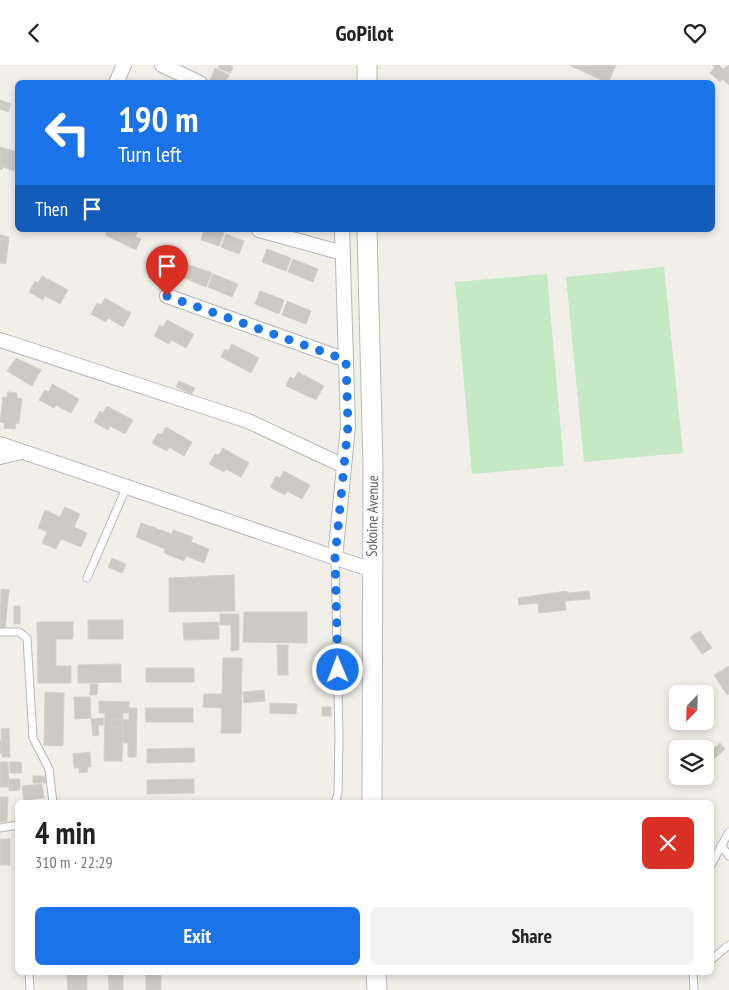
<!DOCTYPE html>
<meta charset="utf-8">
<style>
:root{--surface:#fff;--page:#f2f2f2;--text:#222;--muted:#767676;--accent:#1a73e8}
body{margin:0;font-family:"PT Sans Narrow",sans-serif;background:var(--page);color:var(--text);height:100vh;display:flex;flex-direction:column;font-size:19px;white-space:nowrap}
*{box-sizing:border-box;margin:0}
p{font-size:16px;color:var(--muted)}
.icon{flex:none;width:28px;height:28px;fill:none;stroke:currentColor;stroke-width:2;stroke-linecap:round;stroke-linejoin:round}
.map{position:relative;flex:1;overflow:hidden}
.sheet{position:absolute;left:15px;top:735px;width:699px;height:175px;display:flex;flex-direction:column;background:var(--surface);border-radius:8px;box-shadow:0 2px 8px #0003}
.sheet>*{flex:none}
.hud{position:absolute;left:15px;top:15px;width:700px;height:152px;border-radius:8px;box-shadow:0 2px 8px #0003;background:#1a73e8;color:#fff;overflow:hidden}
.needle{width:32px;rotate:203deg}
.controls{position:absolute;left:669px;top:620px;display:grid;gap:10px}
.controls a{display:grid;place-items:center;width:45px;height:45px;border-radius:8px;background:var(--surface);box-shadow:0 2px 8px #0003;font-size:25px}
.pin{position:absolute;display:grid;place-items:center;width:42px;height:42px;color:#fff;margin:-51px -21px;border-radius:50% 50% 50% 0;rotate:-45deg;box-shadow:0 0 5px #0007}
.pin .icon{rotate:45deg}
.me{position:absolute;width:55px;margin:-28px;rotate:359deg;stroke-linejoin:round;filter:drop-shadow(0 0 4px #0008)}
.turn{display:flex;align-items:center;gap:18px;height:105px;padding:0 20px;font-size:22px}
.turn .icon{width:65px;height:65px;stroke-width:2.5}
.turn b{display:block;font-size:35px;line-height:42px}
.then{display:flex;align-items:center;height:48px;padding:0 20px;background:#0003;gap:10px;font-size:19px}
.round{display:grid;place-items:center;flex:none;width:52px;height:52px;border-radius:8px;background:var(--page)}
.summary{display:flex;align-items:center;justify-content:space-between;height:85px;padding:0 20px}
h1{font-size:30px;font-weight:700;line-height:38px}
.cta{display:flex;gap:10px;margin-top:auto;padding:10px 20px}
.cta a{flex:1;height:58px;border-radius:8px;background:var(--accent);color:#fff;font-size:20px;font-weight:700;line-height:58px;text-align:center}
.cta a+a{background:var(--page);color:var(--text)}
header{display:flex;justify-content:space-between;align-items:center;height:65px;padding:0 20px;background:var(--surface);font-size:22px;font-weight:700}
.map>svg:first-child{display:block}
.green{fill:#c5e8c5}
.building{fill:#cccac5;stroke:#d6d1c6}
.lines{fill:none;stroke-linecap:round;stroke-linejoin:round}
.lane-casing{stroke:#b5b8bc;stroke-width:9}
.street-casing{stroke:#b5b8bc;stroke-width:16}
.secondary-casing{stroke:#b6babf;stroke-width:21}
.lane{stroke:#fff;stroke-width:7}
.street{stroke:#fff;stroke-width:14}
.secondary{stroke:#fff;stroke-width:19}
.route{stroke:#1a73e8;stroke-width:9;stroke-dasharray:0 16.2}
.labels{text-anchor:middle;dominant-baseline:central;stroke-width:4;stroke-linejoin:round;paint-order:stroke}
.street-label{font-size:15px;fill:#5f6368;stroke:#fff}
</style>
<header><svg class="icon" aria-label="back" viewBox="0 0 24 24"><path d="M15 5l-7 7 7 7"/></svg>GoPilot<svg class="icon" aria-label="heart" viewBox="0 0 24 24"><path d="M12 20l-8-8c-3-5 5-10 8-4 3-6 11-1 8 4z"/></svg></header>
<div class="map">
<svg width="729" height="925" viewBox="0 0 729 925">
<rect width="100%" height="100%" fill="#f1efe8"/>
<path class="green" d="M664 202 683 388 584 397 566 212Z
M547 209 564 401 472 409 455 217Z"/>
<path class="building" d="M220 0H230L233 2 230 8 218 3Z
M569 0H616L608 18Z
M712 0H719L723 4 729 0V20L722 14 720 17 710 8 715 2Z
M215 3 229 10 225 18H209Z
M0 35 11 39 8 47 0 44Z
M0 82 18 87 14 106 3 102 2 105 0 104Z
M107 165H122L127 167 128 165H139L135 172 141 174 136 185 105 170Z
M204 165H214L224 168 219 181 201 175Z
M226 169 244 176 239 189 221 182Z
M0 170 9 172 6 199 0 198Z
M267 184 291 193 286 206 262 197Z
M293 194 318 204 313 217 288 207Z
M187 199 212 208 206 222 182 212Z
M213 209 238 219 232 232 208 222Z
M42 211 68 225 60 239 45 231 43 235 29 227 35 216 38 218Z
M260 226 284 235 279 249 255 239Z
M105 233 131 248 123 262 108 253 106 257 91 249 97 238 101 240Z
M287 236 311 246 306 259 282 250Z
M167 255 194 269 186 283 171 275 169 279 154 271 160 260 163 262Z
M232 279 259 293 251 308 221 292 225 284 228 286Z
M16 293 41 305 32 321 7 306Z
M298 307 324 321 316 335 286 321 290 312 294 314Z
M179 316 195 323 192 329 176 322Z
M52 319 79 334 71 348 56 340 54 343 39 335 45 325 49 327Z
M8 327 17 328V333L22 334 19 359 16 358 15 364 4 363 5 358 0 357 3 332H7Z
M107 341 133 355 125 369 110 361 108 365 94 357 100 346 103 348Z
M166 362 192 377 184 391 169 382 167 386 152 378 158 368 162 369Z
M223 383 249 398 241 412 226 404 224 407 209 399 215 389 219 390Z
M284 406 310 420 302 434 287 426 285 430 270 422 276 411 280 413Z
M65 442 80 449 74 462 87 468 81 482 61 474 56 484 42 478 47 467 38 463 45 445 60 452Z
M141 458 172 469 173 465 193 472 191 477 209 484 204 498 186 491 184 496 164 488 165 484 136 472Z
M112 493 126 499 122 508 108 502Z
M234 510 235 546 169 547V513Z
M1 524 9 525 5 564H0Z
M567 526V528L589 526 590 534 565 536 566 545 539 548 538 538 519 540 518 533Z
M14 541H20V559H14Z
M244 547H307V578L243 577Z
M220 549H239V585L231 586V560H220Z
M88 555H123V574H88Z
M37 557H73V574H56V601H71V618H38Z
M219 557V574L184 575 183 558Z
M700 566 712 583 702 589 690 572Z
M277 580H288V610H278Z
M223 593H242L241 668H221L222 643 203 642 204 629H222Z
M121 599V617L78 618V600Z
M729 601V629L727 630 714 610Z
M146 603H194V617H146Z
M90 619H98L97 630H90Z
M264 625 265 636 244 638 243 627Z
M45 627 64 628 63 681 44 680Z
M74 632H90L91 653 75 654Z
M99 636 129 637V648H123L122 696H104L105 648H99Z
M270 638 297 639 296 649 270 648Z
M322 642H331V651H322Z
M129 643H137L136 692H128V678H123V662H111L112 654 129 655Z
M145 643H193V657H146Z
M103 653 104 660H98L99 670 93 671 91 654Z
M9 663 10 692H2L1 664Z
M0 675H9V688H0Z
M720 678 725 684 705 702V691Z
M194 683 195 697 147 698V684Z
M90 687 91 702H87L88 707 79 708V703H74L73 689Z
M0 697H8L9 722H0Z
M10 697H21L22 708H10Z
M33 711H46V718H33Z
M9 714H20V725L9 726Z
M194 714V728L147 729V715Z
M42 719 44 733 24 735 22 721Z
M0 732H8L7 757H0Z
M0 774H10V800H0Z
M67 908H87V925H68Z
M108 908H123V925H109Z
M146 908H161V925H146Z"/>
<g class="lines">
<defs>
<path id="lane" d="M87 513 127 421
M0 567H19L27 573 33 673 49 704 53 738
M335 738 338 728 339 672 335 493
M0 763 18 760
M721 780 729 791
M711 800 729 767
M711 895 729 880
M29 908 30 925
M693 908 694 925"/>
<path id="street" d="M162 0 200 18
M116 18 124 0
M259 165 343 188
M167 231 346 295
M0 275 248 356 344 401
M0 379 372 505
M0 392 21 387
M335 493 348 361 342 165"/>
<path id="secondary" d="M367 0V18
M367 165 373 401 372 738
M376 908 377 925"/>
</defs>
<use href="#lane" class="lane-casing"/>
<use href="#street" class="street-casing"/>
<use href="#secondary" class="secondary-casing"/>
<use href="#lane" class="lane"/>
<use href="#street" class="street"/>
<use href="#secondary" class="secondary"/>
</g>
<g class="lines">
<path class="route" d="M167 231 346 295 348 361 335 493 338 605"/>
</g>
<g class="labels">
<g class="street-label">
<text transform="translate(372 451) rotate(-89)">Sokoine Avenue</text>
</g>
</g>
</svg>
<div class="controls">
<a><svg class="needle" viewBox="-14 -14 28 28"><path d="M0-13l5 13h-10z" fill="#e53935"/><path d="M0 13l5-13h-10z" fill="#767676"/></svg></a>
<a><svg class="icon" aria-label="layers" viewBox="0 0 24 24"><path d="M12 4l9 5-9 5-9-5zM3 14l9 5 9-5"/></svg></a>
</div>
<div class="pin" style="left:167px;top:231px;background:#d93025"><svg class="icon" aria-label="arrive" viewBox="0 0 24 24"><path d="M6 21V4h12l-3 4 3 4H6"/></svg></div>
<svg class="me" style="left:338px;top:605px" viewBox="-20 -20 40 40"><circle r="17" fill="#1a73e8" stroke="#fff" stroke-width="3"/><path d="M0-11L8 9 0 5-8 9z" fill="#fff"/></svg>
<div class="hud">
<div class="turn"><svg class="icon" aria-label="left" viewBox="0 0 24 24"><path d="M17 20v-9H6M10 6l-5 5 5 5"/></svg><div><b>190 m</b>Turn left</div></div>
<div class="then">Then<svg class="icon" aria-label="arrive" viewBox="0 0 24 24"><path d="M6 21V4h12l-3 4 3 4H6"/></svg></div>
</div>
<section class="sheet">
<div class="summary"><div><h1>4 min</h1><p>310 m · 22:29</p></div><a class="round" style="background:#d93025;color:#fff"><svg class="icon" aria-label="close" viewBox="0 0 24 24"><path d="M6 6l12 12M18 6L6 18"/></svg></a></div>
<div class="cta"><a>Exit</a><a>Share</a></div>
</section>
</div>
